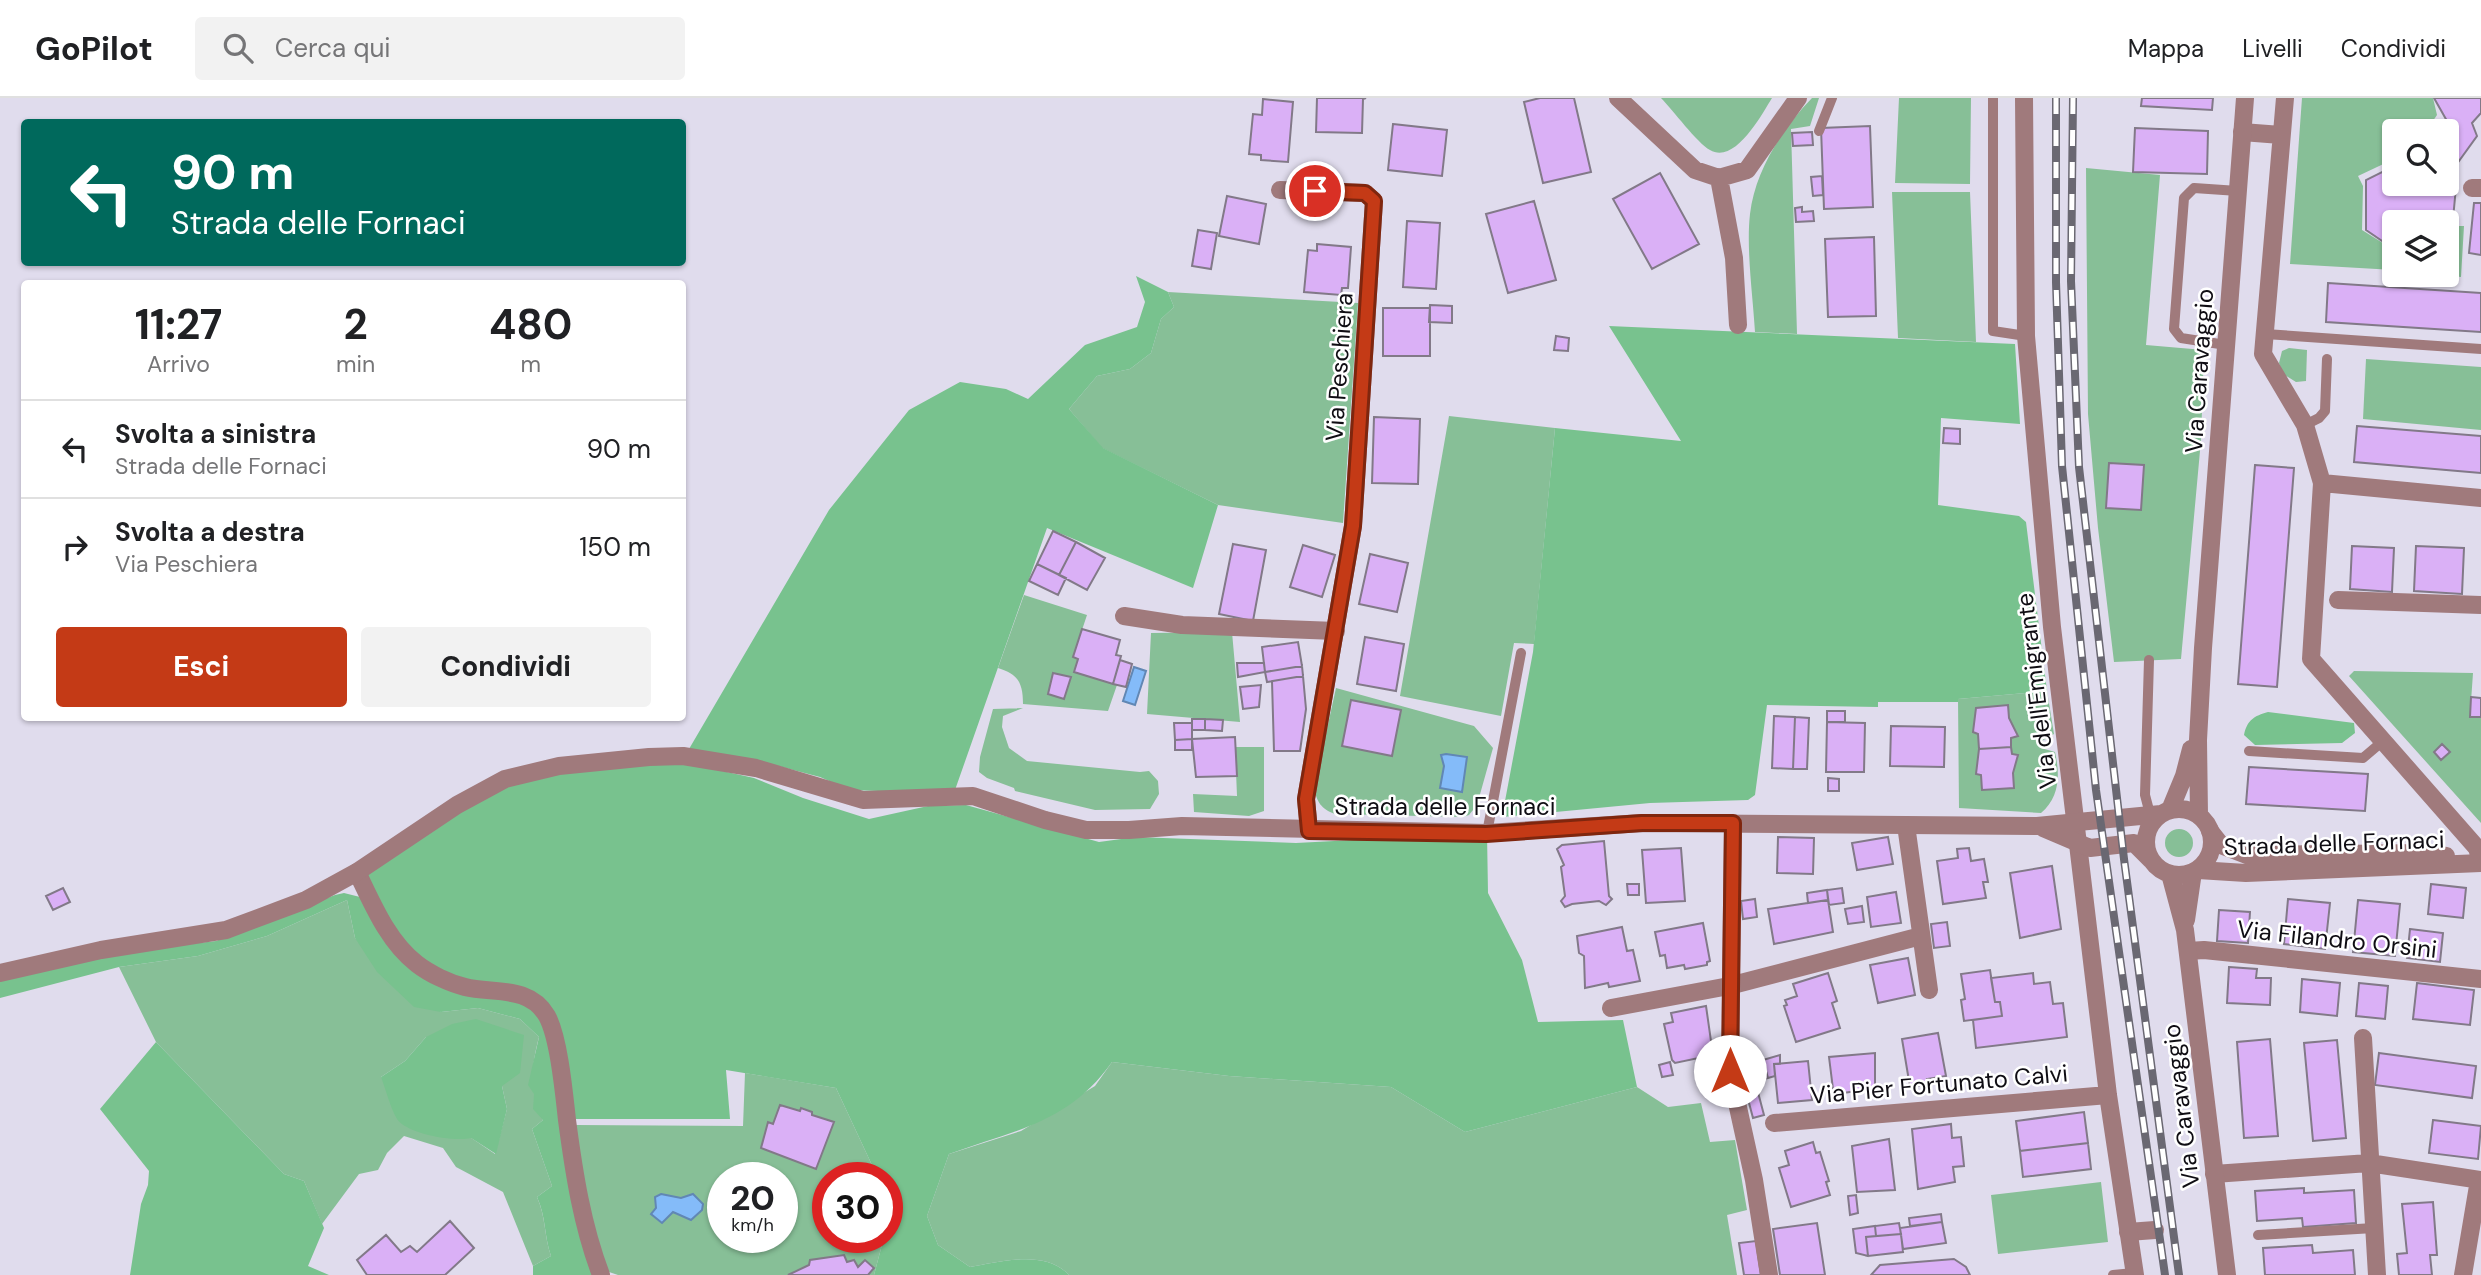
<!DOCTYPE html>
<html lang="it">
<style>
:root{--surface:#fff;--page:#f2f2f2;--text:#202124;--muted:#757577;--line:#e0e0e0;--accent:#c43a16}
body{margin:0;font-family:"DM Sans",sans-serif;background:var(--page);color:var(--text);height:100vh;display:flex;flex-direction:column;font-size:26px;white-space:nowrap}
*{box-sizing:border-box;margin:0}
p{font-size:23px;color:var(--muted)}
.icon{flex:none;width:38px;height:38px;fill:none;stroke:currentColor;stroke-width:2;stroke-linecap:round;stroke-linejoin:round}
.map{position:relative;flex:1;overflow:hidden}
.side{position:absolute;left:21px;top:182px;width:665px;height:441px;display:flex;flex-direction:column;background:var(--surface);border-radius:7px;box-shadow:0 2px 5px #0004}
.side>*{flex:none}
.banner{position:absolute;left:21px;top:21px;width:665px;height:147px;border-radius:7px;box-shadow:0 2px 5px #0004;background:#00695c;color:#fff;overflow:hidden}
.fabs{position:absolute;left:2382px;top:21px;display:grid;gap:14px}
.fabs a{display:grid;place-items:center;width:77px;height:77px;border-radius:7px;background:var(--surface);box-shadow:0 2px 5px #0004;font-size:35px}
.speed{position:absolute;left:707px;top:1064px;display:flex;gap:14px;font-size:35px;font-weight:700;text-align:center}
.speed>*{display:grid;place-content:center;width:91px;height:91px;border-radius:50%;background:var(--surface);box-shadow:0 2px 5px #0004;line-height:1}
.speed small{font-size:18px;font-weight:400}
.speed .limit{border:10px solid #d22;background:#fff;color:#111}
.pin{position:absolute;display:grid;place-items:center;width:60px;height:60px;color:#fff;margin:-30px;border:4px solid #fff;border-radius:50%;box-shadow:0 2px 7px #0007}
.me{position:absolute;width:77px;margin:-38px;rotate:0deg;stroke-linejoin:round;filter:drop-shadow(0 0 5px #0008)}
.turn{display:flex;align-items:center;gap:24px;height:147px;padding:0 35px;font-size:32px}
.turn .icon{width:91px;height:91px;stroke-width:2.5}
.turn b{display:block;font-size:49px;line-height:60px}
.eta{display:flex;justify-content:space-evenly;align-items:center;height:119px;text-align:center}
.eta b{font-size:42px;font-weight:700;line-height:49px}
.primary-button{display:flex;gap:14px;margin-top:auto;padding:14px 35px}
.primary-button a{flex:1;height:80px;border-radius:7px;background:var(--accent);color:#fff;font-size:28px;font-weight:700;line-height:80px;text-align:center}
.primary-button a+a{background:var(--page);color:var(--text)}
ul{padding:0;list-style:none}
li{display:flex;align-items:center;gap:21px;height:98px;padding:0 35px;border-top:2px solid var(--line)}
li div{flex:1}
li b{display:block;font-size:26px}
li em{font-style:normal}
header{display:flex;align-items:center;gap:42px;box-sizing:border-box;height:98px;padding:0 35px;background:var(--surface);border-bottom:2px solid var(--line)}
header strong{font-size:33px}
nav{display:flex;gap:38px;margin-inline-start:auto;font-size:24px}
.search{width:490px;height:63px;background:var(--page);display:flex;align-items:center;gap:18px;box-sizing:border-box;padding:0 24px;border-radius:7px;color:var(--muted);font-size:26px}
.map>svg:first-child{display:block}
.green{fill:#87bf97;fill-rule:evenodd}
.forest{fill:#78c28e}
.water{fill:#84bbf9;stroke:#6187b4;stroke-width:2}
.building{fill:#dab0f6;stroke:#827988;stroke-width:2}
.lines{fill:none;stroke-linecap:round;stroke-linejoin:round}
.service{stroke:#a07a7c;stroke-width:10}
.pedestrian{stroke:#a07a7c;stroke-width:18}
.minor{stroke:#a07a7c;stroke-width:18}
.tertiary{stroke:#a07a7c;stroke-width:18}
.rail-casing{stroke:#6a6872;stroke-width:8}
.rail{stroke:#fff;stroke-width:5;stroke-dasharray:16;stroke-linecap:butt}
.route-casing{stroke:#7f260e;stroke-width:18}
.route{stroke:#c43a16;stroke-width:12}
.labels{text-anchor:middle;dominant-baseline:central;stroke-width:5;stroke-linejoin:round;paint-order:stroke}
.street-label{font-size:24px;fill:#0f0d13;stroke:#fff}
</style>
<header>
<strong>GoPilot</strong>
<div class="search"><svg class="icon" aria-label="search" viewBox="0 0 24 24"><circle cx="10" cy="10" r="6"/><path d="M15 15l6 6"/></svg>Cerca qui</div>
<nav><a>Mappa</a><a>Livelli</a><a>Condividi</a></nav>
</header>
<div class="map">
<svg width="2481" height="1177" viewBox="0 0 2481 1177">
<rect width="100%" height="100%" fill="#e0dced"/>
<path class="green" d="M1661 0H1772C1762 16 1735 67 1710 52 1697 45 1673 12 1661 0Z
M1812 0H1819L1810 28 1791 31 1797 236 1755 234C1753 199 1746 151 1750 116 1755 73 1782 31 1812 0Z
M1899 0H1971L1970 86 1895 85Z
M2302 0H2433L2437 17 2426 33H2394V61L2358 78 2363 88 2362 132 2394 152V172L2290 166Z
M2086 70 2160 77 2146 247 2204 252 2201 342 2181 561 2114 564 2098 430 2088 316Z
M1892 94H1970L1976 244 1898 240Z
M2452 128H2464L2461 179 2442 177H2446L2447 144 2452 142Z
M1168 194 1358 205 1343 425 1218 407 1102 350 1069 311 1097 278 1130 271 1151 255 1161 221 1174 209Z
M2289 250 2307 252 2306 283 2296 284 2283 276 2279 265 2282 253Z
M2366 261 2481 269V332L2363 321Z
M1449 318 1555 330 1534 546 1514 545 1501 618 1400 598Z
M1024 497 1087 517 1073 559 1078 561 1075 574 1117 587 1108 613 1023 606C1023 585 1018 576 998 570Z
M1232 534 1240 624 1147 616 1151 535Z
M2354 573 2473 575 2470 618 2481 619V725L2349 578Z
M1336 590 1474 628 1493 650 1477 707 1469 717 1463 719 1335 716C1321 711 1317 704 1314 690Z
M2047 593 2054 636 2040 644 2041 650 2055 654C2060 676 2060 699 2041 715L1959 710 1958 601Z
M1023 610 1003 618 1002 629 1009 650 1027 663 1140 674 1149 673 1158 683 1159 696 1150 711 1095 712 1015 693 1014 690 987 680 979 674 980 659 993 611Z
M1235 649H1264V713L1249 718 1194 714 1193 696 1237 698Z
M2165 745a14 14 0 1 1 28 0a14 14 0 1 1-28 0Z
M347 802 355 840 441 914 478 910 520 921 539 939C530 973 531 990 543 1022L532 1031 552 1088 537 1099C546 1119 544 1138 551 1158L533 1168 503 1094 456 1069 443 1050 404 1038 387 1055 378 1072 359 1076 322 1126 304 1083 284 1076 156 944 119 869 198 858 267 838ZM426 939 502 988 507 1011 495 1056 381 979 405 963Z
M1112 964 1229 978 1391 989 1465 1034 1637 989 1668 1009 1701 1005 1710 1044 1735 1042 1747 1112 1727 1117 1737 1177H1069C1045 1151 1000 1164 970 1169L938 1147 927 1118 949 1056 1021 1033 1095 988Z
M745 975 836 990 878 1080H828V1139H884L874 1177H618L603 1172 577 1054 575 1027 743 1028ZM723 1080H782V1139H723Z
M2101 1084 2108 1144 1998 1156 1991 1097Z"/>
<path class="forest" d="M1136 178 1168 194 1174 209 1161 221 1151 255 1130 271 1097 278 1069 311 1103 350 1218 407 1193 490 1047 430 955 692 907 694 850 692 820 679 759 663 689 651 829 412 909 312 960 284 1006 291 1028 301 1085 247 1137 229 1145 204Z
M1609 228 2015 246 2020 326 1941 320 1938 407 2019 418 2026 424 2047 593 1958 601V604H1878V609L1767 607 1755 697 1748 702 1650 705 1502 719 1533 554 1555 330 1681 343Z
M2268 614 2354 625 2355 635 2342 645 2255 647 2244 637C2247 622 2254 618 2268 614Z
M682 664 754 680 803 700 869 721 928 708 966 707 1099 744 1136 739 1296 745 1487 735 1488 795 1522 862 1538 924 1623 922 1637 989 1465 1034 1391 989 1229 978 1112 964C1069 1025 1015 1032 949 1056L927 1118 938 1147 970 1169C1000 1164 1045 1151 1069 1177H874L884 1139H887L892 1110 887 1099V1080H878L836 990 726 972 730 1021H567L593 1177H533V1168L551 1158C544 1138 546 1118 537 1099L552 1088 532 1031 543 1022 533 1011 534 996 528 987 539 939 520 921 478 910 441 914 414 909 377 874 355 840 347 802 267 838 198 858 119 869 0 900V882L107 855 216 843 335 797 344 795 364 800 357 774 482 698 536 678Z
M476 921 524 937 520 975 502 988 507 1011 496 1056 471 1040C454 1044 407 1036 397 1021 390 1009 386 992 381 979L405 963 426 939 452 926Z
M156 944 284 1076 304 1083 324 1130 308 1168 329 1177H130L141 1106 148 1087 149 1073 100 1011Z"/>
<path class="water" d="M1134 569 1146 573 1135 607 1123 603Z
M1446 656 1467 659 1462 694 1440 690 1444 668 1441 657Z
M661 1096 681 1100 693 1096 703 1106 702 1112 691 1122 673 1114 662 1125 651 1116 656 1110 655 1099Z"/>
<path class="building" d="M1317 0H1366L1363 1 1362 35 1316 34Z
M1540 0H1574L1591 74 1543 85 1524 4Z
M2142 0H2213L2212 12 2141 8Z
M2434 0H2481V15L2472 25 2477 38 2446 81V33H2440L2447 23Z
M1263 1 1293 4 1288 64 1261 62V57L1249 56 1253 16 1262 17Z
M1393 26 1447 32 1442 78 1388 72Z
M1870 28 1873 109 1824 111 1821 30Z
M2135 30 2208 33 2207 76 2133 74Z
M1812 34 1813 47 1793 48 1792 35Z
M2394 68V86H2446V83L2456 89 2451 142 2446 144V124H2394V151L2366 132V82Z
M1660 75 1699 146 1652 171 1613 101Z
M1822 78 1823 97 1813 98 1811 79Z
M1227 98 1266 106 1259 146 1219 138Z
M1534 103 1556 182 1508 195 1486 116Z
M2474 105H2481V157L2469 155Z
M1802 109V114L1813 113 1814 123 1796 124 1795 110Z
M1407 123 1440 125 1436 191 1403 189Z
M1198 132 1217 135 1211 171 1192 168Z
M1874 139 1876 218 1828 219 1825 141Z
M1317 146 1351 149 1348 190H1342L1341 197 1304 194 1308 152 1317 153Z
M2328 185 2481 195V234L2326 224Z
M1430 207 1452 208V225L1429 224Z
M1383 210H1430V258H1383Z
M1556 238 1569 240 1568 253 1554 252Z
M1374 319 1420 321 1418 386 1372 385Z
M2357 328 2481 338V375L2354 364Z
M1944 330 1960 331V346L1943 345Z
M2109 365 2144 367 2141 412 2106 410Z
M2255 367 2294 370 2277 589 2238 586Z
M1053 433 1076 444 1059 477 1037 466Z
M1076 444 1105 460 1087 492 1059 477Z
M1233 446 1266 452 1253 523 1219 516Z
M1303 447 1335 457 1322 499 1290 489Z
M2352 448 2394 450 2392 494 2350 491Z
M2416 448 2464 450 2462 496 2414 493Z
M1370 456 1408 465 1397 514 1359 506Z
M1037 466 1066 480 1058 497 1029 483Z
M1082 531 1120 542 1116 557 1121 558 1113 586 1074 574 1078 561 1073 559Z
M1365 539 1404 546 1396 593 1357 586Z
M1298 544 1302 568 1265 574 1262 549Z
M1120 562 1132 566 1126 589 1113 586Z
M1237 565H1264L1265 574 1238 579Z
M1302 568 1303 578 1267 584 1265 574Z
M1053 575 1071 579 1064 601 1048 596Z
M1303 578 1306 611 1300 653H1274L1272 583Z
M1261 587 1259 609 1243 611 1240 589Z
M2471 599 2481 600V619H2470Z
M1351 602 1401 612 1392 658 1342 648Z
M2008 607 2009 620 2018 638 2011 640V649L1979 651 1978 636 1973 634 1976 610Z
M1827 613H1845V624H1827Z
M1774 618 1795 619 1793 671 1772 670Z
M1795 619 1809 620 1807 671H1793Z
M1192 621H1205V632H1192Z
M1205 621 1223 622 1222 633 1205 632Z
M1827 624 1865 625 1864 674H1826Z
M1174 625H1192V641L1175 642Z
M1891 628 1945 629 1944 669 1890 668Z
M1235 639 1237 678 1196 679 1192 641Z
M1192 641V652H1175V642Z
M2442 646 2450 654 2441 662 2434 654Z
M2011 649 2012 656 2018 657 2013 675 2014 690 1982 692 1981 677 1976 676 1979 651Z
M2249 669 2368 676 2365 713 2246 706Z
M1828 680 1839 681V693H1828Z
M1778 739 1814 740 1813 776 1777 775Z
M1888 739 1893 766 1857 772 1852 745Z
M1604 743 1609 798 1612 801 1606 807 1599 803 1572 806 1565 809 1561 803 1565 798 1561 769 1564 767 1557 751 1562 747Z
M1681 750 1685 803 1646 805 1642 752Z
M1969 750 1971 763 1984 761 1988 784H1983L1986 800 1943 806 1937 763 1958 760 1957 751Z
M2052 768 2061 831 2020 840 2010 775Z
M1627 786H1639V797H1628Z
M2431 786 2466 790 2463 820 2428 816Z
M63 790 70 804 53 812 46 798Z
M1842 790 1844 805 1829 807 1827 792Z
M1827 792 1828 802 1808 805 1807 795Z
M1896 794 1901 825 1871 829 1867 799Z
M1755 801 1757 819 1743 821 1741 803Z
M2288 801 2330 805 2325 851 2284 846Z
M1828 802 1833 834 1774 846 1768 811Z
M2358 802 2400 806 2395 858 2353 854Z
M1862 808 1864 824 1848 826 1845 811Z
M2219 812 2250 814 2248 845 2217 843Z
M1947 824 1950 848 1934 850 1931 826Z
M1703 825 1710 863 1707 864V867L1685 871 1684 867 1667 870 1665 857 1660 858 1655 834Z
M1622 829 1627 853 1633 852 1640 883 1609 889 1608 885 1585 890 1584 858 1579 855 1577 838Z
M2410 831 2443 835 2440 864 2407 860Z
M1908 860 1915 897 1878 905 1870 867Z
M2229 869 2257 871 2256 880H2271L2270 907 2227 905Z
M1990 872 1995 904H2000L2002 918 1964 923 1961 902 1965 901 1961 876Z
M1828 875 1837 903 1832 905 1840 930 1796 944 1784 908 1787 907 1785 902 1797 898 1793 886Z
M2033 875 2034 886 2050 884 2053 906 2063 905 2067 939 1976 950 1973 922 2002 918 2000 904H1995L1991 880Z
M2302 881 2340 885 2337 918 2300 914Z
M2359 885 2388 888 2385 921 2356 918Z
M2417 885 2474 892 2470 927 2413 921Z
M1706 908 1713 957 1675 965 1672 962 1664 926 1673 924 1671 915Z
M1938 935 1946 978 1927 981 1928 986 1910 989 1902 941Z
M2270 941 2278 1038 2244 1040 2237 944Z
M2337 942 2346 1040 2313 1043 2304 945Z
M1875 955V990L1837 996V991H1833L1829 959Z
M2379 955 2476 968 2472 1000 2375 987Z
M1780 957V966H1774L1775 978 1768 980 1763 962Z
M1763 962 1768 980 1744 986 1740 968Z
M1808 963 1812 1002 1778 1005 1774 966Z
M1670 964 1673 977 1662 979 1659 967Z
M1755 983 1764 1017 1753 1020 1744 986Z
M780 1007 800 1013 801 1010 812 1014V1017L834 1024 816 1071 761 1050 768 1024 773 1026Z
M2084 1014 2088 1045 2020 1053 2016 1023Z
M2433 1022 2481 1028 2478 1061 2429 1055Z
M1951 1026 1952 1040 1961 1039 1964 1068 1953 1069 1955 1084 1918 1091 1912 1031Z
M1889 1041 1895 1092 1857 1094 1852 1048Z
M1813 1044 1816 1055 1820 1054 1829 1083 1826 1084 1830 1097 1791 1109 1779 1070 1789 1067 1785 1053Z
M2088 1045 2091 1071 2023 1079 2020 1053Z
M2304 1090V1095L2354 1092 2356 1125 2303 1129 2302 1120 2257 1123 2255 1093Z
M1856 1097 1858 1115 1850 1117 1848 1098Z
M2433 1104 2437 1157H2430L2432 1177H2399L2397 1156 2407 1155 2402 1106Z
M1941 1116 1942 1124 1910 1128 1909 1120Z
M450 1123 474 1150 445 1177H367L357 1162 386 1137 401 1154 410 1148 417 1154Z
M1942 1124 1946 1145 1903 1151 1900 1130Z
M1817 1125 1825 1177H1780L1773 1131Z
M1899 1125 1901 1136 1876 1138 1875 1128Z
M1875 1128 1876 1138 1866 1139 1868 1158 1856 1155 1853 1131Z
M1901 1136 1903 1154 1868 1158 1866 1139Z
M1756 1143 1761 1177H1744L1739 1145Z
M2312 1147 2313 1155 2353 1152 2355 1177H2265L2263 1150Z
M844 1157 847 1164 854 1162 858 1169 865 1162 874 1170 868 1177H788L809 1167 810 1162Z
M1954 1161 1966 1169 1970 1177H1871L1880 1167Z"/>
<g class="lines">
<path class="service" d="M1993 0V233L2026 238
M1819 33 1832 0
M2265 236 2481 251
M2226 247 2181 240 2174 231 2184 100 2194 90 2238 93
M2305 327 2319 320 2325 313 2327 261
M2149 562 2145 697 2150 716
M2249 653 2363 660 2383 643
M1487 735 1521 555
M2258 1137 2374 1130
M2113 1177 2134 1175"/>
<path class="pedestrian" d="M2128 1134 2155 1132"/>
<path class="minor" d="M1618 0 1695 72 1719 80 1747 72 1798 0
M2024 0 2026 238 2052 529 2108 997 2135 1177
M2285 0 2263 256 2305 327 2322 385 2311 561 2477 750 2481 763
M2242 34 2281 37
M1719 80 1734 160 1738 227
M2472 90H2481
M1280 92 1365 95 1374 103 1353 428 1306 701 1309 733
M2322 385 2481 400
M2338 502 2481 507
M1124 518 1182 527 1336 533
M1733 725 1730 973 1754 1082 1769 1177
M1906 727 1929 892
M2210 733 2221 747 2247 757 2424 755 2446 758
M2198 772 2246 775 2481 765
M357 774C372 805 388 844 417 866 430 876 449 885 465 889 493 896 529 887 547 918 559 940 564 995 567 1022 574 1075 582 1127 601 1177
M2188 853 2204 852 2481 881
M1611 910 1729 888 1921 838
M2363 940 2377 1177
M1774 1025 2108 997
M2214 1076 2369 1065 2481 1082
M2463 1177 2479 1082"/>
<path class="tertiary" d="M2146 744a33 33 0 1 1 66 0a33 33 0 1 1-66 0Z
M2170 712 2184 678 2191 651
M2199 717 2198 642 2203 550 2245 0
M2043 730 2090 750 2134 745 2151 762
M2170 776 2185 832 2227 1177
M2186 822 2193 774
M0 875 101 852 226 832 306 802 357 774 457 707 505 681 559 668 649 659 683 658 756 670 863 702 973 698 1045 722 1086 732H1129L1182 728 1487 735 1642 725 2037 728 2161 716"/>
<defs>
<path id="rail" d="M2056 0V184L2062 368 2096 692 2165 1177
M2073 0 2071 183 2079 369 2124 761 2179 1177"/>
</defs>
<use href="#rail" class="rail-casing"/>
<use href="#rail" class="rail"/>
</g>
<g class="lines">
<defs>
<path id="route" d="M1315 93 1365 95 1374 103 1353 428 1306 701 1309 733 1486 736 1642 725H1733L1730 973"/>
</defs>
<use href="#route" class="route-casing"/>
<use href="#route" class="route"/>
</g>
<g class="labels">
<g class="street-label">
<text transform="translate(1339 269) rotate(-86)">Via Peschiera</text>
<text transform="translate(2199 273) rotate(-86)">Via Caravaggio</text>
<text transform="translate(2036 593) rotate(-97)">Via dell'Emigrante</text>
<text x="1445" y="708">Strada delle Fornaci</text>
<text transform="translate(2334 745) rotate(-2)">Strada delle Fornaci</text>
<text transform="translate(2337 841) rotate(6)">Via Filandro Orsini</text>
<text transform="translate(1939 986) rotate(-5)">Via Pier Fortunato Calvi</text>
<text transform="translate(2181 1008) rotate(-97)">Via Caravaggio</text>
</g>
</g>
</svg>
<div class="fabs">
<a><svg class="icon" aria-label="search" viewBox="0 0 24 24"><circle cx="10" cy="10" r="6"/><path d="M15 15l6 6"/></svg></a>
<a><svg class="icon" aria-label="layers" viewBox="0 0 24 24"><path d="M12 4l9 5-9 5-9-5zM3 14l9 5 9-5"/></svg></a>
</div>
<div class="speed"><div>20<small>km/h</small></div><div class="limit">30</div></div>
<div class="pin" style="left:1315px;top:93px;background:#d93025"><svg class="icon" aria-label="arrive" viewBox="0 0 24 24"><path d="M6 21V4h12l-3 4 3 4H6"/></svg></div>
<svg class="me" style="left:1730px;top:973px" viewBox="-20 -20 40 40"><circle r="19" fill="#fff"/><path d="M0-13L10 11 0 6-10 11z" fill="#c43a16"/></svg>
<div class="banner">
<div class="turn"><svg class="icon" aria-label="left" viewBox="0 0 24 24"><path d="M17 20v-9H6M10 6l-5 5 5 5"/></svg><div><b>90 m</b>Strada delle Fornaci</div></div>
</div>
<section class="side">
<div class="eta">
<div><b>11:27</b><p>Arrivo</p></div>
<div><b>2</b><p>min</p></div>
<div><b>480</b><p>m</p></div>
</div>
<ul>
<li><svg class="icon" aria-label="left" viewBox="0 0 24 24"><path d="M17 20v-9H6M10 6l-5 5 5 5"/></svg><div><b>Svolta a sinistra</b><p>Strada delle Fornaci</p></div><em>90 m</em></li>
<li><svg class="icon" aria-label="right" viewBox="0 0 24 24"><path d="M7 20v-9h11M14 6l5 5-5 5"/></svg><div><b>Svolta a destra</b><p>Via Peschiera</p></div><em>150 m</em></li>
</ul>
<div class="primary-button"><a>Esci</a><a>Condividi</a></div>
</section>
</div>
